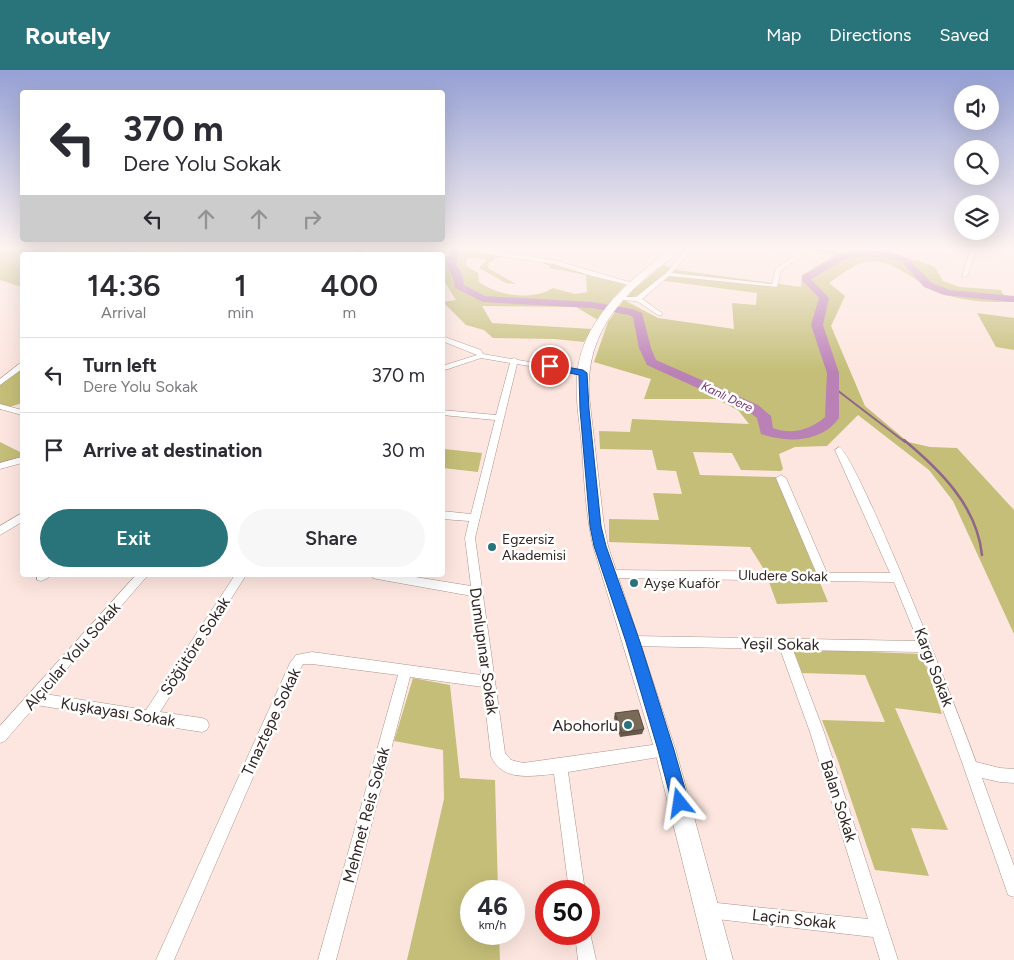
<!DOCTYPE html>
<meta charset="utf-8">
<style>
:root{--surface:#fff;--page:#f7f7f7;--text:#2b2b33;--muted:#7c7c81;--line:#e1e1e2;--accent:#29737a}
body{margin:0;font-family:Figtree,sans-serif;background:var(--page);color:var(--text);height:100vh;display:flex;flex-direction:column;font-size:19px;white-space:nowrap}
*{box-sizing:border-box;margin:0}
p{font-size:16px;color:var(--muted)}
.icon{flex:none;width:28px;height:28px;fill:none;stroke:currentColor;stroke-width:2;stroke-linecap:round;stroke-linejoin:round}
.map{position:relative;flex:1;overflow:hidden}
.details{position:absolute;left:20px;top:182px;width:425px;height:325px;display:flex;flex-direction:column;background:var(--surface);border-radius:5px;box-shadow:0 5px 20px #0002}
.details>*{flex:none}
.top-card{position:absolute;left:20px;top:20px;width:425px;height:152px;border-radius:5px;box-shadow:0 5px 20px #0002;background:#fff;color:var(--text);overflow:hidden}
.tools{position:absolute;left:954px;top:15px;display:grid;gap:10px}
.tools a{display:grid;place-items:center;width:45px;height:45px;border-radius:50%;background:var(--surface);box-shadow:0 5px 20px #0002;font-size:25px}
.speed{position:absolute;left:460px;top:810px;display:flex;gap:10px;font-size:25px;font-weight:700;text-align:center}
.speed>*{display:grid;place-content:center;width:65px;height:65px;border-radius:50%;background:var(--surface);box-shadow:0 5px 20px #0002;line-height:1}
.speed small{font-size:12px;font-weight:400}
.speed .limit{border:8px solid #d22;background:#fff;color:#111}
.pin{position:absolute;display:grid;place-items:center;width:42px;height:42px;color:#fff;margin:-21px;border:2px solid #fff;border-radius:50%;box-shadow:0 1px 5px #0007}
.me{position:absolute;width:55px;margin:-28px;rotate:345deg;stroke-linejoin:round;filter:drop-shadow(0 0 4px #0008)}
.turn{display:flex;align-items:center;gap:18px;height:105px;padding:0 20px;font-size:22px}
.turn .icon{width:65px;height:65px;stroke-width:2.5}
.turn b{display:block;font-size:35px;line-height:42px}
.lanes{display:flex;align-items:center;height:48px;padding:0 20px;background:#0003;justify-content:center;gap:25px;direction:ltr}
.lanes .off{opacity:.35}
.eta{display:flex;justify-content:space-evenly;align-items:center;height:85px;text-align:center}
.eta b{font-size:30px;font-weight:600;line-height:35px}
.cta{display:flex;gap:10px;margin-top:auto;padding:10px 20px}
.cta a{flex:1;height:58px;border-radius:30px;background:var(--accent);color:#fff;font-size:20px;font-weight:600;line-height:58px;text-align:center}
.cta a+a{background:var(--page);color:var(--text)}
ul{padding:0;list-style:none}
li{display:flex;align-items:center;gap:15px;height:75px;padding:0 20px;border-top:1px solid var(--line)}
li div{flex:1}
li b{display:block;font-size:19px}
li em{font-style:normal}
header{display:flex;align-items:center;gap:30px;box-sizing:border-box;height:70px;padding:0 25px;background:var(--accent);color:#fff}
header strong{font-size:24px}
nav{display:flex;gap:28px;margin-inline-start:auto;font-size:18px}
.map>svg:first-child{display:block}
.green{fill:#c4be78;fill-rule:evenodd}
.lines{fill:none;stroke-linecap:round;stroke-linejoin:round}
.stream-far1{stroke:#91668a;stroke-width:2}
.stream{stroke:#91668a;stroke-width:2.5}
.river{fill:#ba81b6;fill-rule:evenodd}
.minor-casing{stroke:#ad938b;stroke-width:1}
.secondary-casing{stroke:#ad938b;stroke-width:1}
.minor{fill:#fff;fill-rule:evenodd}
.secondary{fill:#fff;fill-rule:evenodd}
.wall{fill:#685a4b}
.building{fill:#796957;stroke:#554a3d}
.route{fill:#1a73e8;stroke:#114b97}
.poi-dot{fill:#29737a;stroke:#fff;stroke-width:2}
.labels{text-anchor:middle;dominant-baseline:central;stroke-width:5;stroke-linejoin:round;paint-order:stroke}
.far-water-label{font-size:12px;font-style:italic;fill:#742f72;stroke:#fff}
.poi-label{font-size:14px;fill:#312623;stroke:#fff;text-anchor:start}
.street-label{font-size:14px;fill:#312623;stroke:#fff}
.near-street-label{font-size:16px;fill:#312623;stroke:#fff}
.near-poi-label{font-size:16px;fill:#312623;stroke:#fff;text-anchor:end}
</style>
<header>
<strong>Routely</strong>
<nav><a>Map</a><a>Directions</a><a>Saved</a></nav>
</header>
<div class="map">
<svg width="1014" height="890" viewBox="0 0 1014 890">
<rect width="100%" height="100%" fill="#fde6df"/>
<path class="green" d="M0 177H192L176 185H22V217L0 210Z
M451 177H483L480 183 541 190 626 215 613 228 598 250 576 237 482 236 492 253 592 259 584 272 555 269 493 268 484 260 466 255 443 232 456 230 443 209 442 186H450ZM501 186 537 191 550 196 549 198 586 205 587 222 575 224 553 218C531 231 499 226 479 212L478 203 466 196 467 188 485 189 486 191 479 198 506 213 516 214 488 198 489 193Z
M788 177H831V181L842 183 851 180 874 182 917 190 935 197 943 211 960 217 1001 220 1004 226 1014 227V232C991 232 968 232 946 225 920 218 894 186 865 192 853 195 839 206 829 213L845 226 831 256 865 336 908 372 930 377 957 378 1014 440V564L953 431 929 400 858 345 827 376 795 377 779 384 783 399 781 401 741 400 732 383 693 382 700 405 776 407 828 532 777 534 765 501 750 477 609 472V449L659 450 653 423 682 424 676 401 657 400 652 380 600 379 599 361 630 362 632 349 749 354 738 340 716 329H644L651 309 594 292 608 252 624 230 658 248 734 259 732 233 756 235 757 223 657 210 642 224 628 228 626 226 663 195 678 200 801 217 802 205 835 185Z
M977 243 1014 248V280L996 277Z
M22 295V333L0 340V311Z
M0 372 22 383V386L0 393Z
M444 379 482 383 478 402 443 398Z
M793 579 922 584 942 644 895 638 948 760 911 758 929 806 875 800 837 688 822 650 885 652 865 605 802 603Z
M413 608 450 615 460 708 495 710 498 821H471V864H499L500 890H407L444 729 443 680 394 671Z"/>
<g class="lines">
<path class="stream-far1" d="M833 317 905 372"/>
<path class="stream" d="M904 370C940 400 977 436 982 485"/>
<path class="river" d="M12 177H55C45 184 22 184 12 177Z
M124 177H133L137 185H127Z
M356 177H365L362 185H352Z
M452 177H461L456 194 463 207 464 215 485 226 592 232 632 239 642 243 651 278 656 290 758 335 771 346 773 358C792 365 810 360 825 347L827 303 811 255 819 228 802 210V206L843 183 863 180 890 182 908 188 932 213 950 220 1014 226V232L944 225 924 217 902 192 889 188 863 186 848 188 811 209 829 228 823 255 839 303V348C821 373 787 373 761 364L757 348 748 341 647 295 639 278 633 247 629 245 592 238 483 232 455 218 453 207 446 194Z"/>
<defs>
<path id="minor" d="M485 177H491L493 181 554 190 636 214 633 216 592 206 553 194 493 185 487 183Z
M688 177H694L672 203 772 214 776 198 798 184 767 177H780L801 181 805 177H811L800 188 781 200 777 217 669 206 642 229 662 243V245H658L637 231 618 230V228L620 227H636L666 203Z
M971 177H977L967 206 962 207Z
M442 266 481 280 483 284 511 289 514 288 518 290 583 301 587 303 583 305 517 294 475 468 505 683 511 690 523 693 666 673 671 675 673 680 671 685 568 702 585 821H569L554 704C531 706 502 712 491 686L483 617 410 607 336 890H318L398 605 312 594H303L299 601 174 890H156L290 593 296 585 312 582 481 605 472 526 377 509 373 508 372 505H403L471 516 465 468 469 451 442 449V441L471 444 495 350 442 345V340L496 345 510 293 481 288 442 301V296L477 285 442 271Z
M19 294H22V299L0 315V309Z
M0 334 22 340V345L0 339Z
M839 377C857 384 963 655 976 692L1000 698 1014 699V713L1000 712 982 708 1014 796V827L1008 825 1006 819 963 695 922 582 793 580 824 662 898 890H880L873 867 708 848 702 846 700 840 702 834 708 832 868 849 810 662 780 579 633 576 629 575 627 571 629 567 633 566 918 571 894 512 609 508 605 507 604 504 605 501 609 500 816 502 776 408 781 405 786 408 827 503H890L835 380Z
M22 387V393L0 399V393Z
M22 443V452L0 465V456Z
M37 505H49L48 508 41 511 37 510Z
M136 505H148L45 624 146 640 235 505H246L160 642 202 648 207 650 209 655 207 660 202 662 150 654 148 655 143 652 36 635 5 671 0 673V656Z
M589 858 596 890H578L575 864H589Z"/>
<path id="secondary" d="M674 177H684C675 186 664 193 654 201 613 235 586 270 589 325L604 456 608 476 676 681 733 890H707L655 681 593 476C586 444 584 411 582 378 580 354 575 330 577 306 581 249 631 208 674 177Z"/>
</defs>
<use href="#minor" class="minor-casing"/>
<use href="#secondary" class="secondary-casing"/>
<use href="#minor" class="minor"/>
<use href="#secondary" class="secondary"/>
</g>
<path class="wall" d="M615 643 644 659 642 664 620 667 614 648Z"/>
<path class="building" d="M638 640 644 659 622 663 615 643Z"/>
<linearGradient id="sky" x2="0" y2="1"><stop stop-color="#95a0d4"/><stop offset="0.59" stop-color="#fef4f1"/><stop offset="1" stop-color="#fef4f1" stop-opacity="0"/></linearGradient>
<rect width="1014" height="302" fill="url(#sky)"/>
<path class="route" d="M550 294 583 300 587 303 589 339 601 456 606 476 640 572 674 680 689 733 686 739 680 741 674 739 672 733 658 680 626 572 594 476 590 456 580 339 579 305 546 298 545 296Z"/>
<g class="poi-dot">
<circle cx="492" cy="477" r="5"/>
<circle cx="634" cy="513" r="5"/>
<circle cx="628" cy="655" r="5"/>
</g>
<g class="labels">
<g class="far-water-label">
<text transform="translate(727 327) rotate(25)">Kanlı Dere</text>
</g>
<g class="poi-label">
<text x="502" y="469">Egzersiz<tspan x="502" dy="16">Akademisi</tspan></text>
<text x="644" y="513">Ayşe Kuaför</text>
</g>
<g class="street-label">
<text transform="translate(783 506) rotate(1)">Uludere Sokak</text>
</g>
<g class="near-street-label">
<text transform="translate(780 574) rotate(1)">Yeşil Sokak</text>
<text transform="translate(195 576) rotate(-57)">Söğütöre Sokak</text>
<text transform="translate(484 581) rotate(82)">Dumlupınar Sokak</text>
<text transform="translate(72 586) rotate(-49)">Alçıcılar Yolu Sokak</text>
<text transform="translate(934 597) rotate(69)">Kargı Sokak</text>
<text transform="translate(118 642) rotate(9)">Kuşkayası Sokak</text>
<text transform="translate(271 652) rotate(-65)">Tınaztepe Sokak</text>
<text transform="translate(839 731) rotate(72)">Balan Sokak</text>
<text transform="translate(366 745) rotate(-75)">Mehmet Reis Sokak</text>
<text transform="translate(794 849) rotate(6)">Laçin Sokak</text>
</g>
<g class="near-poi-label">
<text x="618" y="655">Abohorlu</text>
</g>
</g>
</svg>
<div class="tools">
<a><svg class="icon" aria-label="sound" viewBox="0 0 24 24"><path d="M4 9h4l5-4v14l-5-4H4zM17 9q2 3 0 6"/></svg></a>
<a><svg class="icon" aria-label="search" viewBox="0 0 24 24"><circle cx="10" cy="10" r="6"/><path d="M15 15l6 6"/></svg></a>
<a><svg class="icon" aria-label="layers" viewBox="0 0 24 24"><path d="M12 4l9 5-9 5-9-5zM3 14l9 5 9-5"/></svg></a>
</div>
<div class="speed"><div>46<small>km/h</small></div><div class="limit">50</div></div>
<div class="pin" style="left:550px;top:296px;background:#d93025"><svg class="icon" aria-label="arrive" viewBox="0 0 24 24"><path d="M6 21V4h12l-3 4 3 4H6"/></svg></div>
<svg class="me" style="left:680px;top:733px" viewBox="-20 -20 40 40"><path d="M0-17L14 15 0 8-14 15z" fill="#1a73e8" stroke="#fff" stroke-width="4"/></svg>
<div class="top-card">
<div class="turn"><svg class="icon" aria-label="left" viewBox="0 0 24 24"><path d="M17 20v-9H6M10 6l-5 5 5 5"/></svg><div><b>370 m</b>Dere Yolu Sokak</div></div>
<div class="lanes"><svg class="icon" aria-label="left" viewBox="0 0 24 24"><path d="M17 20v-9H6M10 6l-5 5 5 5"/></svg><svg class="icon off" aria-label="ahead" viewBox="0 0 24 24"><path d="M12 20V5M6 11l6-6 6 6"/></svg><svg class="icon off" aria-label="ahead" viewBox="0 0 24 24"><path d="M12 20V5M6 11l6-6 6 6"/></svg><svg class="icon off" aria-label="right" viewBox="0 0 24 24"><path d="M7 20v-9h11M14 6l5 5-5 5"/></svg></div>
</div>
<section class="details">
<div class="eta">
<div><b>14:36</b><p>Arrival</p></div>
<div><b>1</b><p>min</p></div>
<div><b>400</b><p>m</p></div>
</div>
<ul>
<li><svg class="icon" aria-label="left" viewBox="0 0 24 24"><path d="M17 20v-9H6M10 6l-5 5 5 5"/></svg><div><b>Turn left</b><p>Dere Yolu Sokak</p></div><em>370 m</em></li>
<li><svg class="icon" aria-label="arrive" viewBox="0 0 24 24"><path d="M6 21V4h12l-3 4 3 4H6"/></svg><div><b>Arrive at destination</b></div><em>30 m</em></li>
</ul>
<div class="cta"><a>Exit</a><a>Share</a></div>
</section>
</div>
